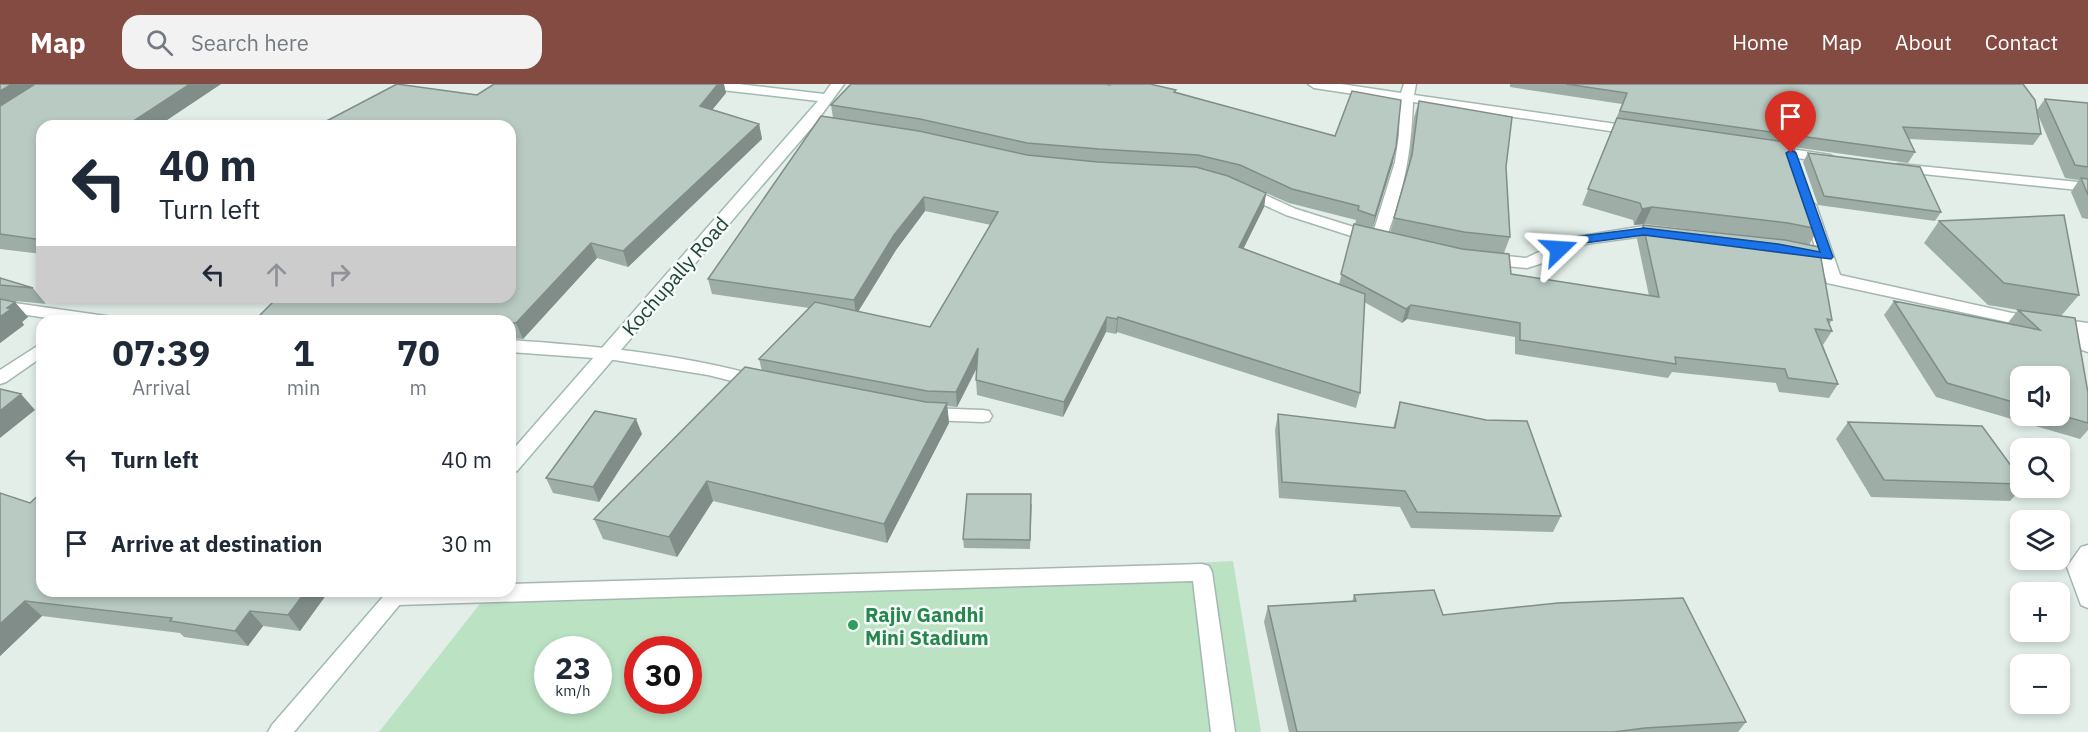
<!DOCTYPE html>
<meta charset="utf-8">
<style>
:root{--surface:#fff;--page:#f2f2f3;--text:#1f2937;--muted:#747a83;--accent:#844b43}
body{margin:0;font-family:"IBM Plex Sans",sans-serif;background:var(--page);color:var(--text);height:100vh;display:flex;flex-direction:column;font-size:22px;white-space:nowrap}
*{box-sizing:border-box;margin:0}
p{font-size:20px;color:var(--muted)}
.icon{flex:none;width:33px;height:33px;fill:none;stroke:currentColor;stroke-width:2;stroke-linecap:round;stroke-linejoin:round}
.map{position:relative;flex:1;overflow:hidden}
.details{position:absolute;left:36px;top:231px;width:480px;height:282px;display:flex;flex-direction:column;background:var(--surface);border-radius:18px;box-shadow:0 3px 9px #0003}
.details>*{flex:none}
.hud{position:absolute;left:36px;top:36px;width:480px;height:183px;border-radius:18px;box-shadow:0 3px 9px #0003;background:#fff;color:var(--text);overflow:hidden}
.tools{position:absolute;left:2010px;top:282px;display:grid;gap:12px}
.tools a{display:grid;place-items:center;width:60px;height:60px;border-radius:12px;background:var(--surface);box-shadow:0 3px 9px #0003;font-size:30px}
.speed{position:absolute;left:534px;top:552px;display:flex;gap:12px;font-size:30px;font-weight:700;text-align:center}
.speed>*{display:grid;place-content:center;width:78px;height:78px;border-radius:50%;background:var(--surface);box-shadow:0 3px 9px #0003;line-height:1}
.speed small{font-size:15px;font-weight:400}
.speed .limit{border:9px solid #d22;background:#fff;color:#111}
.pin{position:absolute;display:grid;place-items:center;width:51px;height:51px;color:#fff;margin:-62px -26px;border-radius:50% 50% 50% 0;rotate:-45deg;box-shadow:0 0 6px #0007}
.pin .icon{rotate:45deg}
.me{position:absolute;width:66px;margin:-33px;rotate:70deg;stroke-linejoin:round;filter:drop-shadow(0 0 4px #0008)}
.turn{display:flex;align-items:center;gap:21px;height:126px;padding:0 24px;font-size:27px}
.turn .icon{width:78px;height:78px;stroke-width:2.5}
.turn b{display:block;font-size:42px;line-height:51px}
.lanes{display:flex;align-items:center;height:57px;padding:0 24px;background:#0003;justify-content:center;gap:30px;direction:ltr}
.lanes .off{opacity:.35}
.eta{display:flex;justify-content:space-evenly;align-items:center;height:102px;text-align:center}
.eta b{font-size:36px;font-weight:700;line-height:42px}
ul{padding:0;list-style:none}
li{display:flex;align-items:center;gap:18px;height:84px;padding:0 24px}
li div{flex:1}
li b{display:block;font-size:22px}
li em{font-style:normal}
header{display:flex;align-items:center;gap:36px;box-sizing:border-box;height:84px;padding:0 30px;background:var(--accent);color:#fff}
header strong{font-size:28px}
nav{display:flex;gap:33px;margin-inline-start:auto;font-size:21px}
.search{width:420px;height:54px;background:var(--page);display:flex;align-items:center;gap:15px;box-sizing:border-box;padding:0 21px;border-radius:18px;color:var(--muted);font-size:22px}
.map>svg:first-child{display:block}
.green{fill:#bae2c3;fill-rule:evenodd}
.lines{fill:none;stroke-linecap:round;stroke-linejoin:round}
.street-casing{stroke:#a5b7b0;stroke-width:3}
.secondary-casing{stroke:#a0bbb1;stroke-width:3}
.street{fill:#fff;fill-rule:evenodd}
.secondary{fill:#fff;fill-rule:evenodd}
.wall{fill:#9eaea7;fill-rule:evenodd}
.shaded-wall{fill:#818d88}
.building{fill:#b8cac2;stroke:#818d88;stroke-width:1.5}
.route{fill:#1a73e8;stroke:#114b97;stroke-width:1.5}
.leisure-dot{fill:#2e9e5b;stroke:#f4faf7;stroke-width:2}
.labels{text-anchor:middle;dominant-baseline:central;stroke-width:5;stroke-linejoin:round;paint-order:stroke}
.street-label{font-size:20px;fill:#214238;stroke:#f4faf7}
.leisure-label{font-size:20px;font-weight:bold;fill:#27864d;stroke:#f4faf7;text-anchor:start}
</style>
<header>
<strong>Map</strong>
<div class="search"><svg class="icon" aria-label="search" viewBox="0 0 24 24"><circle cx="10" cy="10" r="6"/><path d="M15 15l6 6"/></svg>Search here</div>
<nav><a>Home</a><a>Map</a><a>About</a><a>Contact</a></nav>
</header>
<div class="map">
<svg width="2088" height="648" viewBox="0 0 2088 648">
<rect width="100%" height="100%" fill="#e3eee9"/>
<path class="green" d="M1233 477 1261 648H379L483 516ZM548 566H598V616H548ZM638 566H688V616H638Z"/>
<g class="lines">
<defs>
<path id="street" d="M1308 0H1341L1401 9 1404 0H1416L1414 11 1637 43 1644 47 1637 51 1413 18C1411 72 1404 105 1386 155L1383 158 1376 160 1286 131 1240 110 1238 107 1240 104H1250L1296 125 1373 149 1395 78 1399 51 1400 17 1314 4Z
M1771 62 1830 71 1837 75 1830 79 1766 69 1764 66 1766 63Z
M1899 80 2088 99V107L1894 87 1892 84 1894 81Z
M1809 117 1816 121 1840 191 2012 229 2088 239V268L2082 266 2066 247 2012 239 1827 199 1819 176 1792 170 1789 167 1797 162 1816 166 1802 121Z
M1644 142 1670 147 1673 150 1665 155 1644 152 1578 161 1549 177 1527 184 1486 180 1478 175 1486 170 1526 174 1569 154Z
M0 217 106 232 112 233 114 237H68L0 227Z
M510 256C596 262 683 270 766 294L769 298 766 302 760 304 708 291 608 275 510 268Z
M42 259V273L6 298 0 300V286Z
M926 324 983 326 989 327 992 332 989 337 983 338 926 336 920 335 917 330 920 325Z
M2088 461V524L2081 521 2067 483 2081 463Z
M1202 480 1209 482 1212 488 1235 648H1211L1193 497 397 521 390 518 387 512 389 507H510V500Z"/>
<path id="secondary" d="M698 0H738L824 10 831 0H844L814 41 517 387 510 389V369L818 17 704 4Z
M388 507H411L294 648H268L272 641Z"/>
</defs>
<use href="#street" class="street-casing"/>
<use href="#secondary" class="secondary-casing"/>
<use href="#street" class="street"/>
<use href="#secondary" class="secondary"/>
</g>
<path class="wall" d="M0 0H221L158 42H42V170L0 165Z
M1510 0H2023L2037 26 2045 15 2088 19V135L2082 134 2071 108 2079 96 2065 94 2038 31 2041 50 2033 61 1909 55 1915 68 1908 79 1793 63 1818 145 1809 161 1832 236 1829 241 1832 247 1823 261 1838 300 1829 314 1779 308 1776 299 1672 288 1668 294 1515 270V253L1407 235 1402 239 1364 218 1360 309 1356 324 1117 248 1116 250 1106 248 1063 333 977 311 976 296 977 284 957 323 947 322 949 339 887 459 713 417 677 473 603 455 594 435 762 287 759 275 809 224 712 210 708 195 833 34 831 21 1110 1 1176 6V8L1393 78 1372 145 1390 149 1408 85 1414 33 1419 17 1506 83 1510 153 1504 169 1511 190 1649 212 1637 155 1643 141 1773 155 1644 140 1634 141 1633 136 1582 121 1622 20 1510 3ZM1266 109 1289 119 1356 136 1339 200 1243 164 1264 123ZM925 127 991 141 930 243 858 228 896 166Z
M726 9 712 26 759 40 762 55 628 183 597 174 523 255 510 254V213L477 11Z
M1808 69 1941 128 1935 137 1818 121 1803 78Z
M1939 137 2079 211 2061 232 2088 309V346L2080 355 1936 313 1884 231 1894 217 2007 240 2018 226 1988 221 1924 159ZM2020 292H2060V332H2020Z
M0 194 33 204 46 220 5 216 28 233 22 238 24 241 0 259Z
M1400 318 1561 432 1553 448 1411 444 1400 423 1279 414 1275 346 1278 330 1393 344Z
M1848 338 2020 394V404H2022L2010 417 1871 413 1836 355Z
M642 350 599 418 553 409 546 394Z
M30 419 329 507 300 547 263 542 248 562 184 553 180 549 42 532 0 572Z
M1032 420 1030 465 964 464 963 455Z
M1354 511 1443 531 1746 638 1738 648H1289L1264 538 1268 522 1352 518Z"/>
<path class="shaded-wall" d="M12 0H47L0 28V7Z
M190 0H221L158 42H126Z
M718 0H724L726 9 703 37 700 22Z
M759 40 762 55 628 183 623 167Z
M1396 63 1393 78 1372 146 1375 132Z
M1266 109 1264 123 1237 178 1239 163Z
M924 113 925 127 896 166 856 231 854 216 894 151Z
M1652 123 1644 140 1634 141 1642 125Z
M591 159 597 174 523 255 516 239Z
M15 218 28 233 22 238 24 241 0 259V233L7 224Z
M1411 221 1407 235 1402 239 1406 225Z
M1107 233 1106 248 1063 333 1064 318Z
M1118 233 1117 248 1116 250 1117 235Z
M978 264 979 279 957 323 956 308Z
M21 310 35 326 0 354V327Z
M947 319 949 339 887 459 884 440Z
M636 335 642 350 599 418 593 403Z
M707 397 713 417 677 473 669 453Z
M306 507H329L300 547 288 531Z
M25 517 42 532 0 572V540Z
M250 527 263 542 248 562 235 547Z"/>
<path class="building" d="M0 0H12L0 7Z
M35 0H190L126 42H42V156L0 150V22Z
M397 0 477 11 494 0H718L700 22 759 40 623 167 591 159 516 239H510V237H254L278 213H510V42H317Z
M851 0H1105L1110 1 1111 0H1150L1176 6 1174 8 1335 52 1352 7 1401 16 1396 63 1375 132 1358 126 1359 122 1292 105 1240 81 1198 71 1099 65 1027 59 920 35 831 21Z
M1566 0H2023L2035 16 2041 50 1903 43 1915 68 1620 27 1627 9Z
M2045 15 2088 19V83L2075 81Z
M1419 17 1512 33 1506 83 1510 153 1464 148 1394 134 1412 71Z
M821 32 919 47 1027 71 1098 78 1196 83 1228 92 1266 109 1239 163 1365 210 1360 309 1118 233 1117 235 1107 233 1064 318 976 296 978 264 956 308 927 307 759 275 815 218 930 243 998 128 924 113 894 151 854 216 708 195Z
M1617 34 1792 59 1812 117 1818 145 1788 139 1652 123 1642 125 1640 119 1588 105Z
M1808 69 1920 83 1941 128 1824 112Z
M2081 94 2088 95V111Z
M2064 131 2079 211 2004 199 1939 137Z
M1354 140 1462 165 1509 170 1511 190 1659 213 1643 141 1785 156 1819 163 1832 236 1827 235 1832 247 1815 245 1838 300 1788 294 1785 285 1675 273 1676 280 1520 256V239L1411 221 1406 225 1341 190Z
M0 194 33 204 0 201Z
M0 215 15 218 7 224 11 225 0 233Z
M1894 217 2040 246 2018 226 2075 234 2088 309V339L2060 331V292H2020V320L1947 299Z
M745 283 926 318 947 319 884 440 707 397 669 453 594 435Z
M0 305 21 310 0 327Z
M1400 318 1486 336 1527 337 1561 432 1417 428 1405 407 1282 398 1278 330 1395 344Z
M595 327 636 335 593 403 546 394Z
M1848 338 1982 342 2020 394V400L1884 396Z
M42 408V507H306L288 531 250 527 235 547 170 537 172 534 25 517 0 540V409L30 419Z
M967 410H1031L1030 456 963 455Z
M1434 506 1443 531 1558 519 1683 514 1746 638 1645 644 1614 648H1297L1268 522 1356 517 1354 511Z"/>
<path class="route" d="M1791 66 1796 69 1833 173 1831 175 1644 151 1577 160 1559 169 1553 165 1574 153 1644 144 1778 160 1820 168 1786 69Z"/>
<circle class="leisure-dot" cx="853" cy="541" r="6"/>
<g class="labels">
<g class="street-label">
<text transform="translate(675 192) rotate(-49)">Kochupally Road</text>
</g>
<g class="leisure-label">
<text x="865" y="530">Rajiv Gandhi<tspan x="865" dy="23">Mini Stadium</tspan></text>
</g>
</g>
</svg>
<div class="tools">
<a><svg class="icon" aria-label="sound" viewBox="0 0 24 24"><path d="M4 9h4l5-4v14l-5-4H4zM17 9q2 3 0 6"/></svg></a>
<a><svg class="icon" aria-label="search" viewBox="0 0 24 24"><circle cx="10" cy="10" r="6"/><path d="M15 15l6 6"/></svg></a>
<a><svg class="icon" aria-label="layers" viewBox="0 0 24 24"><path d="M12 4l9 5-9 5-9-5zM3 14l9 5 9-5"/></svg></a>
<a>+</a>
<a>−</a>
</div>
<div class="speed"><div>23<small>km/h</small></div><div class="limit">30</div></div>
<div class="pin" style="left:1791px;top:69px;background:#d93025"><svg class="icon" aria-label="arrive" viewBox="0 0 24 24"><path d="M6 21V4h12l-3 4 3 4H6"/></svg></div>
<svg class="me" style="left:1559px;top:165px" viewBox="-20 -20 40 40"><path d="M0-17L14 15 0 8-14 15z" fill="#1a73e8" stroke="#fff" stroke-width="4"/></svg>
<div class="hud">
<div class="turn"><svg class="icon" aria-label="left" viewBox="0 0 24 24"><path d="M17 20v-9H6M10 6l-5 5 5 5"/></svg><div><b>40 m</b>Turn left</div></div>
<div class="lanes"><svg class="icon" aria-label="left" viewBox="0 0 24 24"><path d="M17 20v-9H6M10 6l-5 5 5 5"/></svg><svg class="icon off" aria-label="ahead" viewBox="0 0 24 24"><path d="M12 20V5M6 11l6-6 6 6"/></svg><svg class="icon off" aria-label="right" viewBox="0 0 24 24"><path d="M7 20v-9h11M14 6l5 5-5 5"/></svg></div>
</div>
<section class="details">
<div class="eta">
<div><b>07:39</b><p>Arrival</p></div>
<div><b>1</b><p>min</p></div>
<div><b>70</b><p>m</p></div>
</div>
<ul>
<li><svg class="icon" aria-label="left" viewBox="0 0 24 24"><path d="M17 20v-9H6M10 6l-5 5 5 5"/></svg><div><b>Turn left</b></div><em>40 m</em></li>
<li><svg class="icon" aria-label="arrive" viewBox="0 0 24 24"><path d="M6 21V4h12l-3 4 3 4H6"/></svg><div><b>Arrive at destination</b></div><em>30 m</em></li>
</ul>
</section>
</div>
